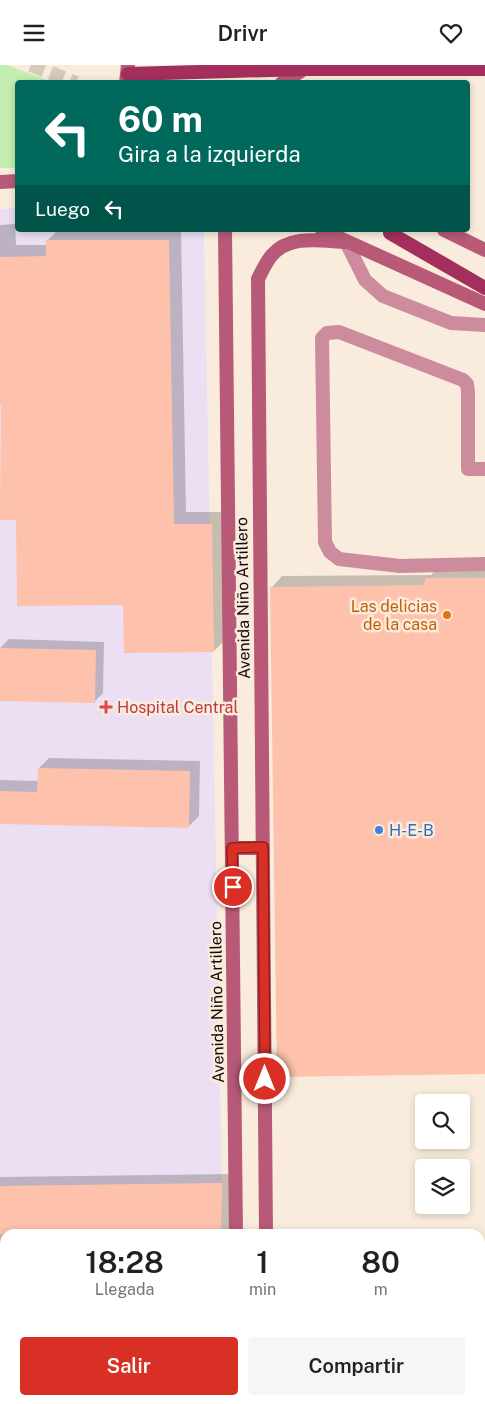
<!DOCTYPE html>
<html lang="es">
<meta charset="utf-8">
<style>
:root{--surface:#fff;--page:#f6f6f6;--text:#202124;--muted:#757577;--accent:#d93025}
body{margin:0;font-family:"Public Sans",sans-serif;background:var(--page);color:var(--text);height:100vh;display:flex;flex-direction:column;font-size:19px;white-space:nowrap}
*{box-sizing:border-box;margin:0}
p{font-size:16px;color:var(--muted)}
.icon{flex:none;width:28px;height:28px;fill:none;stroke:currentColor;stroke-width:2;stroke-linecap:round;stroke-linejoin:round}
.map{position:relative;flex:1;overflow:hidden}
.sheet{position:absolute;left:0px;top:1164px;width:485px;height:176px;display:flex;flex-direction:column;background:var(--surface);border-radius:15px 15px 0 0;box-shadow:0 2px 8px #0003}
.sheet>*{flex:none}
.hud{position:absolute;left:15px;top:15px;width:455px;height:152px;border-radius:5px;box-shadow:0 2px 8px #0003;background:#00695c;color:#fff;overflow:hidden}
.buttons{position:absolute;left:415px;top:1029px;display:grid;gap:10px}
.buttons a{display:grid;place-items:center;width:55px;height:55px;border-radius:5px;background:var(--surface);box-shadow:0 2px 8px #0003;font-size:25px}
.pin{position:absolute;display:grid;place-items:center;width:42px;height:42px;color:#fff;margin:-21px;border:2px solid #fff;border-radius:50%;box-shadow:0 1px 5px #0007}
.me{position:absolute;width:55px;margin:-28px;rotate:0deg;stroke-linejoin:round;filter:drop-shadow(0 0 4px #0008)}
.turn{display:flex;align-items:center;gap:18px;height:105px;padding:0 20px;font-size:22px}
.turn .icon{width:65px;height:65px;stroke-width:2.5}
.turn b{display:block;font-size:35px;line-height:42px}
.then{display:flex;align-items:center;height:48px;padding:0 20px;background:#0003;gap:10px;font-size:19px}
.eta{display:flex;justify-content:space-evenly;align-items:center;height:85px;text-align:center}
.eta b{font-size:30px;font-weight:600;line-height:35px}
.primary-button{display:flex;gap:10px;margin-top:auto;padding:10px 20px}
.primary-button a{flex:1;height:58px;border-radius:5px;background:var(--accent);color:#fff;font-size:20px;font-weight:600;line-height:58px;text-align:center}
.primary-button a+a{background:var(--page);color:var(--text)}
header{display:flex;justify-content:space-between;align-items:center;height:65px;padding:0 20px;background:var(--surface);font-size:22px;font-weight:600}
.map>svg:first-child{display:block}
.education{fill:#f6dde6}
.medical{fill:#ecdff3}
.green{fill:#c4eeb0}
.shadow{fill:#0003}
.building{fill:#fdc1ac}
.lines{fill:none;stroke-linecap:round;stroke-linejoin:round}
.primary-tunnel{stroke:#d6cabc;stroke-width:14;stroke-dasharray:14 7;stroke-linecap:butt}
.service{stroke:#cd8c9e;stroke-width:14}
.secondary{stroke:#b75977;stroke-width:14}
.primary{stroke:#a42f5c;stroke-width:14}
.route-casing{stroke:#8d1f18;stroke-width:12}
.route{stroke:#d93025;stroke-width:9}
.food-dot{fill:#e8710a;stroke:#f9ecdc;stroke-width:2}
.health-dot{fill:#e0444e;stroke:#f9ecdc;stroke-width:2}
.shop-dot{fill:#3f7fe0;stroke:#f9ecdc;stroke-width:2}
.labels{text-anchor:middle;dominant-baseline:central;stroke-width:5;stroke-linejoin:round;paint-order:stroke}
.street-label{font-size:16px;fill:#0f0a06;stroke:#f9ecdc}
.food-label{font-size:16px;fill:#c56008;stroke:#f9ecdc;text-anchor:end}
.health-label{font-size:16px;fill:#be3a42;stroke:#f9ecdc;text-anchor:start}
.shop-label{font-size:16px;fill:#366cbe;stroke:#f9ecdc;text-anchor:start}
</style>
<header><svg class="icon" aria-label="menu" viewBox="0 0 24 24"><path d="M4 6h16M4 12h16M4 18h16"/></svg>Drivr<svg class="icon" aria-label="heart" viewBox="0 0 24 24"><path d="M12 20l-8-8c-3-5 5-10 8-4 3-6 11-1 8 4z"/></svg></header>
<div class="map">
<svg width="485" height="1339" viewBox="0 0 485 1339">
<rect width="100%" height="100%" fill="#f9ecdc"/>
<path class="education" d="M0 1244H5V1335H219V1339H0Z"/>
<path class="medical" d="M17 143 18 165H204L222 1118 0 1121V144Z"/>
<path class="green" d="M0 0H7L52 17 18 18 17 103H0Z"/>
<path class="shadow" d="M15 159 16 180H47V176L58 165H181L186 447H224L226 574 214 586 124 538 17 454 3 329H0V160Z
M438 503H485V1008L272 522 282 511 431 510Z
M9 574 104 577 103 628 94 637 0 634V583Z
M49 693 200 696 199 751 188 762 0 758V715L39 716V703Z
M231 1109V1169H5V1295L0 1294V1112Z
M0 1330 5 1331V1335L84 1336 83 1339H0Z"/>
<path class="building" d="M46 175H169L174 459H212L214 587 124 588 123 540 17 541 16 455H0L1 341 0 339V192L46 191Z
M426 513H485V1009L277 1012 270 522 423 520Z
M0 583 96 585 95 638 0 636Z
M38 703 190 706 189 763 0 759V726L37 727Z
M222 1118 221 1169H0V1121Z"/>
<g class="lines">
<path class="primary-tunnel" d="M31 0 76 18"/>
<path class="service" d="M346 177 365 215 383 231 451 258 485 260
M485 404H468V327L467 319 463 315 339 267 327 268 322 273 325 477 330 487 339 494 400 501 485 499
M0 1316H5
M240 1335 268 1337"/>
<path class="secondary" d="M126 18 128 0
M282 18 304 4
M0 117 18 116
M225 165 236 1169
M322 165 485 239
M444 165 485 185
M232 783H263
M266 1169 258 214C262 206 266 197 272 190 290 169 322 176 346 177
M238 1335V1339
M268 1335V1339"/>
<path class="primary" d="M128 9 304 4H485
M390 168 485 223"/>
</g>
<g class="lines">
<defs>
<path id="route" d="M233 822 232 783 263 782 265 1014"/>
</defs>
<use href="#route" class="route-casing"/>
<use href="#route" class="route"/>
</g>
<circle class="food-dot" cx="447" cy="550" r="5"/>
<path class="health-dot" d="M103.5 634.5h5v5h5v5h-5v5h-5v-5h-5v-5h5z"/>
<circle class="shop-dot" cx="379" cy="765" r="5"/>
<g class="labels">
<g class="street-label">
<text transform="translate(243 533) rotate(-91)">Avenida Niño Artillero</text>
<text transform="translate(217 937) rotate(-91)">Avenida Niño Artillero</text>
</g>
<g class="food-label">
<text x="437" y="541">Las delicias<tspan x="437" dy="18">de la casa</tspan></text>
</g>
<g class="health-label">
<text x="117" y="642">Hospital Central</text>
</g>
<g class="shop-label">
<text x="389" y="765">H-E-B</text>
</g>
</g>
</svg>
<div class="buttons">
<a><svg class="icon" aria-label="search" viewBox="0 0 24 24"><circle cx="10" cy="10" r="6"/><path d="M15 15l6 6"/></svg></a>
<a><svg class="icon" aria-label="layers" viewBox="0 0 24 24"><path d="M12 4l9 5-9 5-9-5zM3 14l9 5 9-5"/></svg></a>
</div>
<div class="pin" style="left:233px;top:822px;background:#d93025"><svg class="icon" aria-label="arrive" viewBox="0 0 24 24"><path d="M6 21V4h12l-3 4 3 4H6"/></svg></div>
<svg class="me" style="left:265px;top:1014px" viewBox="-20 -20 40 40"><circle r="17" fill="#d93025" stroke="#fff" stroke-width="3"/><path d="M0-11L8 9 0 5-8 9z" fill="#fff"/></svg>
<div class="hud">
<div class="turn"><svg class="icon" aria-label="left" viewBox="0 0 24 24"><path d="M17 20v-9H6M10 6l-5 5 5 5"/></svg><div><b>60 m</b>Gira a la izquierda</div></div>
<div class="then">Luego<svg class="icon" aria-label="left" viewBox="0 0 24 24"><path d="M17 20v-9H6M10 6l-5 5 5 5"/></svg></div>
</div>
<section class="sheet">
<div class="eta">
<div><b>18:28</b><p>Llegada</p></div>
<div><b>1</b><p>min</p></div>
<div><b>80</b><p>m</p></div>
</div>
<div class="primary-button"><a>Salir</a><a>Compartir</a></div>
</section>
</div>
